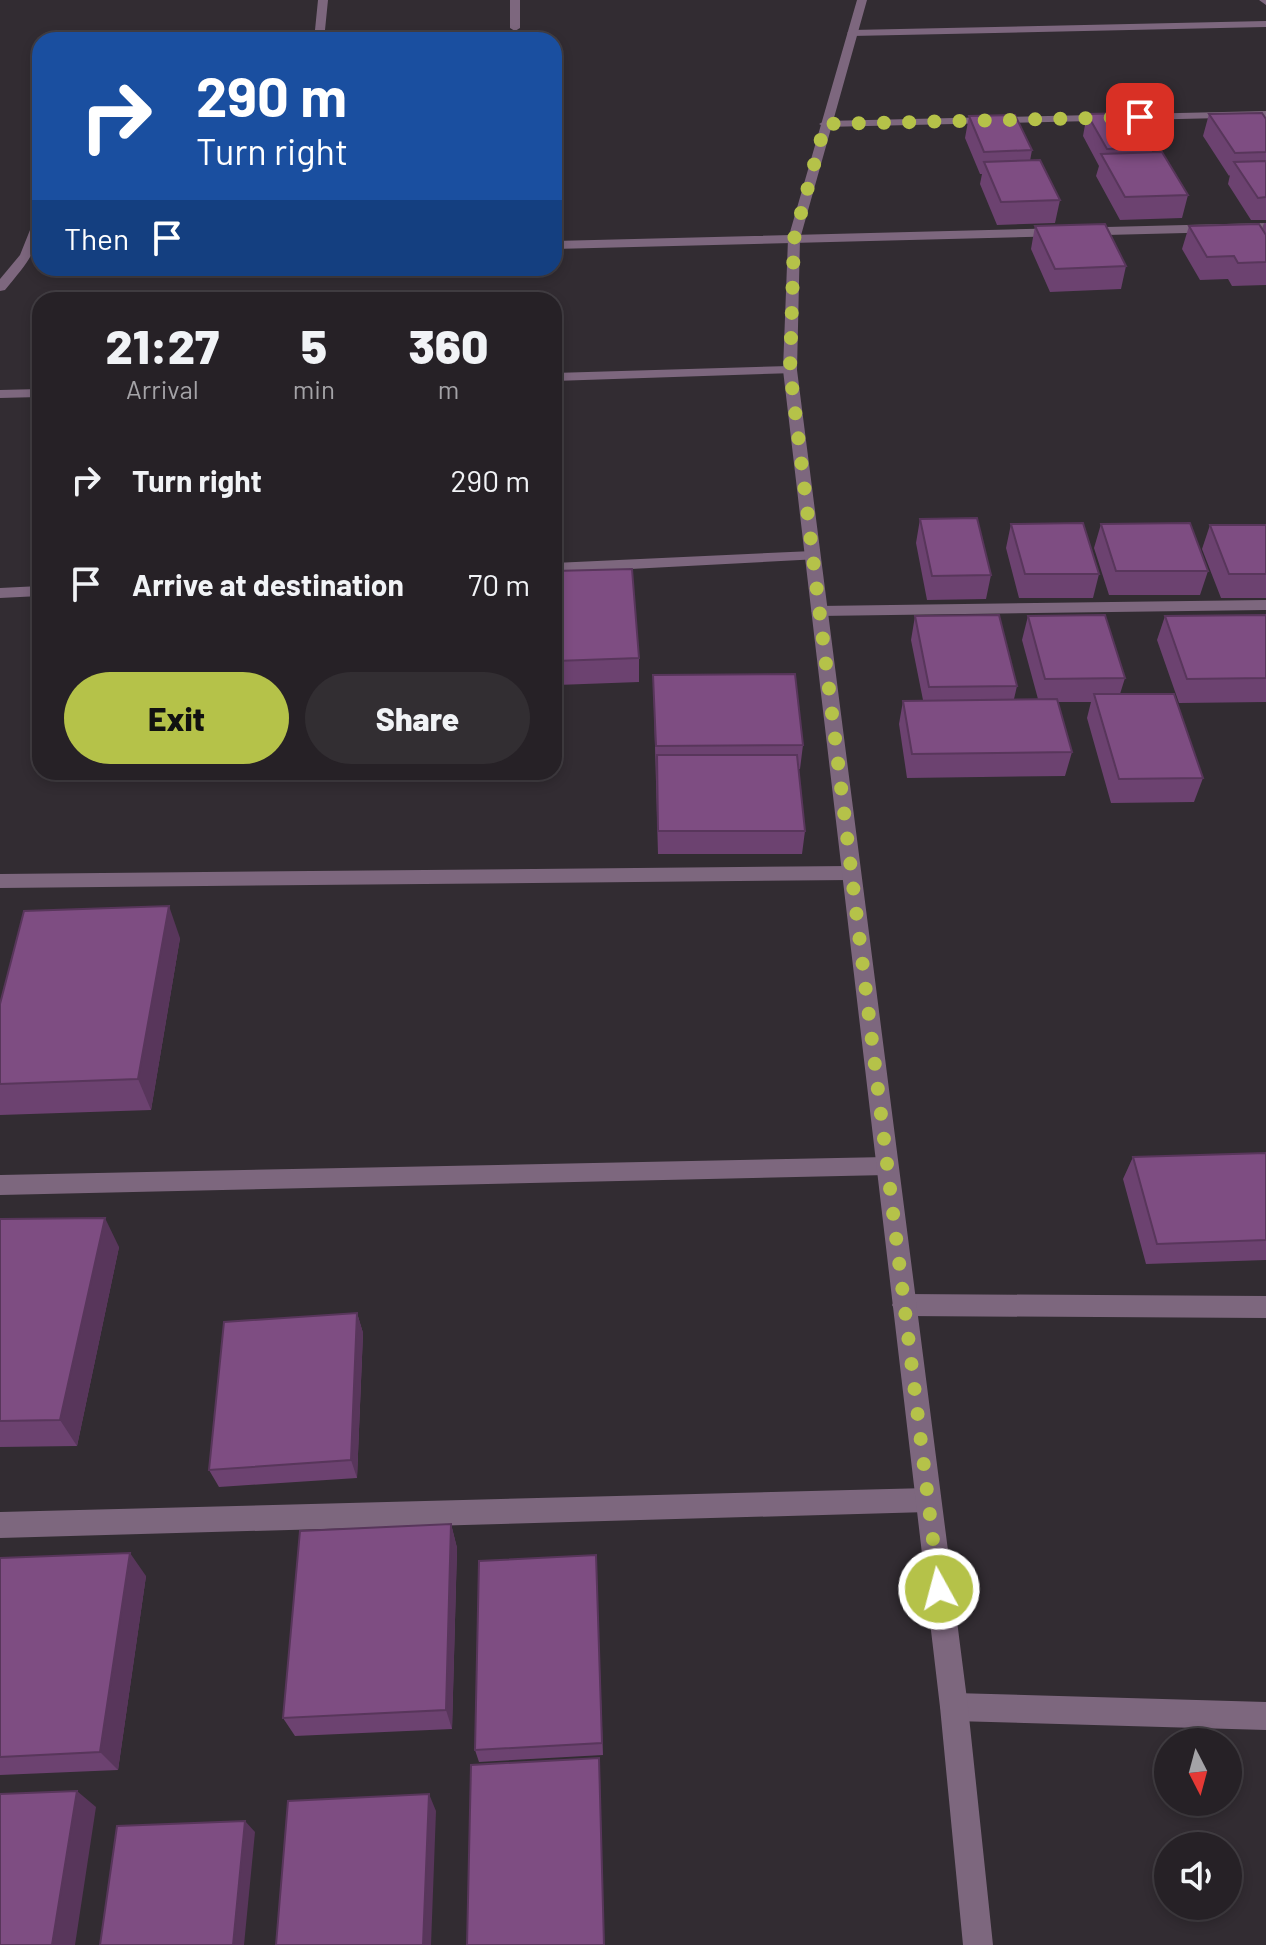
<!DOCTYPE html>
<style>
:root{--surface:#262126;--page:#322e32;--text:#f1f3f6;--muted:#a4a3a7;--line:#423e43;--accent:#b5c249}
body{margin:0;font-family:Barlow,sans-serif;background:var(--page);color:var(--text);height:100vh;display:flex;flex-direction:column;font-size:30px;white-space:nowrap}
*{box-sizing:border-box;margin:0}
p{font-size:26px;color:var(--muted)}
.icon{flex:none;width:44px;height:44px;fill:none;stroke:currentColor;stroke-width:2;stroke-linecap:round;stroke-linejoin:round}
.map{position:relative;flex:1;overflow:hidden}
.sheet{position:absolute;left:32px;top:292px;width:530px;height:488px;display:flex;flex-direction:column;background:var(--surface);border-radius:24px;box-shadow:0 4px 12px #0003,0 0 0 2px var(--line)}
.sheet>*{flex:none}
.guide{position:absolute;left:32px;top:32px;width:530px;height:244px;border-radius:24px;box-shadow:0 4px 12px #0003,0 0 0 2px var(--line);background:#1a4fa0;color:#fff;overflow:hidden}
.needle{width:52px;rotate:174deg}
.fabs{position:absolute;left:1154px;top:1728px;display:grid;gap:16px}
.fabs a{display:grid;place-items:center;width:88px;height:88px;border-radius:50%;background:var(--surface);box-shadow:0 4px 12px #0003,0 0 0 2px var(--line);font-size:40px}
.pin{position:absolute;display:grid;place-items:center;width:68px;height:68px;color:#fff;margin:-34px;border-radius:16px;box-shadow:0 4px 12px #0006}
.me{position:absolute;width:88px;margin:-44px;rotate:353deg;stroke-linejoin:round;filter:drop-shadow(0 0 6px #0008)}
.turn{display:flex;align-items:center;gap:28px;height:168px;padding:0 32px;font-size:36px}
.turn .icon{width:104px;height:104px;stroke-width:2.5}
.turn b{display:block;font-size:56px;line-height:68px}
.then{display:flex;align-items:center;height:76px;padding:0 32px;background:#0003;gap:16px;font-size:30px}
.eta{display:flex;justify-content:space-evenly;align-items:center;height:136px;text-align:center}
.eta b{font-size:48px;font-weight:800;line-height:56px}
.primary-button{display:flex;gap:16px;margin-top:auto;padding:16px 32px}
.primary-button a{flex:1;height:92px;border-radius:48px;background:var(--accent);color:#111;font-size:32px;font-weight:800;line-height:92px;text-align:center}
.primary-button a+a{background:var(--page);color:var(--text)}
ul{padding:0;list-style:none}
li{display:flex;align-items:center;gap:24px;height:104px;padding:0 32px}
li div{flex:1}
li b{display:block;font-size:30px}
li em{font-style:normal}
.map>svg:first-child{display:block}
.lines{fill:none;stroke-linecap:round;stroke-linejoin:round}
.minor{fill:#7d677e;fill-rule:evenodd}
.tertiary{fill:#7d677e;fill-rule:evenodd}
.wall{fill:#6c4270}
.shaded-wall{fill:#58365b}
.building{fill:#7e4d82;stroke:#58365b;stroke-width:2}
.route{stroke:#b5c249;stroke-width:14;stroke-dasharray:0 25.2}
</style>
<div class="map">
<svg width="1266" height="1945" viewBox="0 0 1266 1945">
<rect width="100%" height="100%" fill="#322c32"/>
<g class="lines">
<path class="minor" d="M318 0H328L324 40H314Z
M510 0H520V28L515 31 510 28Z
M1259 0H1266V5Z
M1266 21V27L852 36 847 33 852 30Z
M1266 111V117L825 127 819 124 825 121Z
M40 216C40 251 26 264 5 290L0 291V279L20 255 34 220Z
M1266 223V231L554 249V241Z
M790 366 795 367V373L554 381V373Z
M40 389V397L0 398V390Z
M813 551 819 553V559L554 573V563Z
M40 586V596L0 598V588Z
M1266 600V610L819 616 811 611 819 606Z
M851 866 860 873 851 880 0 888V874Z
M887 1157 895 1159 898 1166 895 1173 887 1175 0 1195V1175Z
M904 1294 1266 1296V1318L904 1316 896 1312 892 1305 896 1298Z
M928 1488 937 1491 941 1500 937 1509 928 1512 0 1538V1512Z
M954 1693 1266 1702V1730L954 1721 944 1717 940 1707 944 1697Z"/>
<path class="tertiary" d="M857 0H867L800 239 797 370 968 1707 993 1945H963L940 1707 783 370 788 239Z"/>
</g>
<path class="wall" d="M1087 114 1153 148 1152 152 1188 195 1182 218 1120 220 1096 176 1099 166 1083 136Z
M1209 114 1266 119V220H1251L1228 184 1230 175 1229 176 1203 136Z
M969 116 1032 150 1030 161 1060 200 1055 223 997 225 980 184 982 174H980L965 138Z
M1264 223H1266V285L1232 286 1228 279 1200 280 1182 249 1189 226 1262 229Z
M1035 226 1126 266 1121 289 1050 292 1031 249Z
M920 519 991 575 986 599 927 600 916 543Z
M1011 524 1099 574 1093 598H1019L1006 548Z
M1101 524 1208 571 1200 595H1109L1094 548Z
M1210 525H1266V598H1221L1202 549Z
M1266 615V702L1179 703 1157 640 1165 616Z
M915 616 1017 686 1014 699H1038L1022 640 1028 616 1125 678 1120 694 1203 778 1194 802 1111 803 1087 718 1091 702H1058L1072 752 1065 776 907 778 899 724 903 701 923 700 911 640Z
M639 658V682L557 685 556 661Z
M653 675 803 745 800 769H798L805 831 802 854H658Z
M180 938 151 1110 0 1115V1004Z
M1266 1153V1260L1146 1264 1123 1179 1133 1157Z
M0 1219 119 1247 77 1446 0 1447Z
M357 1313 363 1333 357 1478 219 1487 209 1470Z
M451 1524 457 1548 452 1729 295 1736 283 1718Z
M596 1555 603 1755 479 1762 475 1750Z
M0 1558 146 1576 118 1770 0 1775Z"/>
<path class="shaded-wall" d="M169 906 180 938 151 1110 138 1079Z
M105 1218 119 1247 77 1446 60 1420Z
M357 1313 363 1333 357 1478 351 1460Z
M451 1524 457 1548 452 1729 446 1710Z
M130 1553 146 1576 118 1770 100 1752Z
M599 1758 600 1776 604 1945Z
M77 1791 96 1807 75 1945H52Z
M429 1794 436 1811 431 1945H423Z
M245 1821 255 1832 244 1945H233Z"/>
<path class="building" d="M1133 113 1153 148 1107 149 1087 114Z
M1262 113 1266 119V152L1235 153 1209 114Z
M1015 115 1032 150 984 152 969 116Z
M1162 152 1188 195 1125 197 1101 154Z
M1040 160 1060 200 1001 202 984 162Z
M1266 161V197L1258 198 1234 162Z
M1105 224 1126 266 1055 269 1035 226Z
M1259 224 1266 235V262L1238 263 1234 256 1207 257 1189 226Z
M977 518 991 575 932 576 920 519Z
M1083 523 1099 574H1025L1011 524Z
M1190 523 1208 571H1116L1101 524Z
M1210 525H1266V574H1229Z
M632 569 639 658 556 661 554 571Z
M999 615 1017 686 929 687 915 616Z
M1105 615 1125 678 1045 679 1028 616Z
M1266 615V678L1187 679 1165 616Z
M795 674 803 745 656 746 653 675Z
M1094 694H1174L1203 778 1119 779Z
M1057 699 1072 752 912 754 903 701Z
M657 755H797L805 831H658Z
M169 906 138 1079 0 1084V1004L24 911Z
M1266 1153V1240L1157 1244 1133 1157Z
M105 1218 60 1420 0 1421V1219Z
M357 1313 351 1460 209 1470 224 1322Z
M451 1524 446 1710 283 1718 300 1531Z
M130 1553 100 1752 0 1757V1558Z
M596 1555 602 1743 475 1750 479 1561Z
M599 1758 604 1945H467L471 1765Z
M77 1791 52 1945H0V1794Z
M429 1794 423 1945H276L288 1801Z
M245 1821 233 1945H100L117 1826Z"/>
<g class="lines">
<path class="route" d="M939 1589 790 370 794 239 825 124 1140 117"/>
</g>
</svg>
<div class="fabs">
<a><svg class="needle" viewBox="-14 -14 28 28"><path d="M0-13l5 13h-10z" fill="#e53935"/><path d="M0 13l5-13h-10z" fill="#a4a3a7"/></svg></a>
<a><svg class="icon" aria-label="sound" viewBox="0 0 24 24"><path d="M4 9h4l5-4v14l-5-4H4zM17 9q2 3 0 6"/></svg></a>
</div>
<div class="pin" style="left:1140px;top:117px;background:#d93025"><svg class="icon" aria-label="arrive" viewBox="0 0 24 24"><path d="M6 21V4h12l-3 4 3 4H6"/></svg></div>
<svg class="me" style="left:939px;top:1589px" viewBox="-20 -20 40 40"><circle r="17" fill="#b5c249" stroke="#fff" stroke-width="3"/><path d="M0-11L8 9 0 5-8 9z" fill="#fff"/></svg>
<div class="guide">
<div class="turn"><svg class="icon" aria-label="right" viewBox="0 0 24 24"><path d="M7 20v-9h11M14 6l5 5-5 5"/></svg><div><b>290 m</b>Turn right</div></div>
<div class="then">Then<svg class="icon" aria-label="arrive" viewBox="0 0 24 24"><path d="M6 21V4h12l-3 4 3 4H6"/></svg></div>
</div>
<section class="sheet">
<div class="eta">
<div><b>21:27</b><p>Arrival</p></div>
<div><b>5</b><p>min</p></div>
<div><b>360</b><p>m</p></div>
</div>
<ul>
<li><svg class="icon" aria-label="right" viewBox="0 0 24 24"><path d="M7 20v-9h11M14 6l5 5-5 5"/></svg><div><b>Turn right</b></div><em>290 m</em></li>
<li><svg class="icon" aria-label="arrive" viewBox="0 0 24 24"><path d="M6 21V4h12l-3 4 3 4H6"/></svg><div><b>Arrive at destination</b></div><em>70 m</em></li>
</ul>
<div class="primary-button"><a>Exit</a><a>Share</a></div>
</section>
</div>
